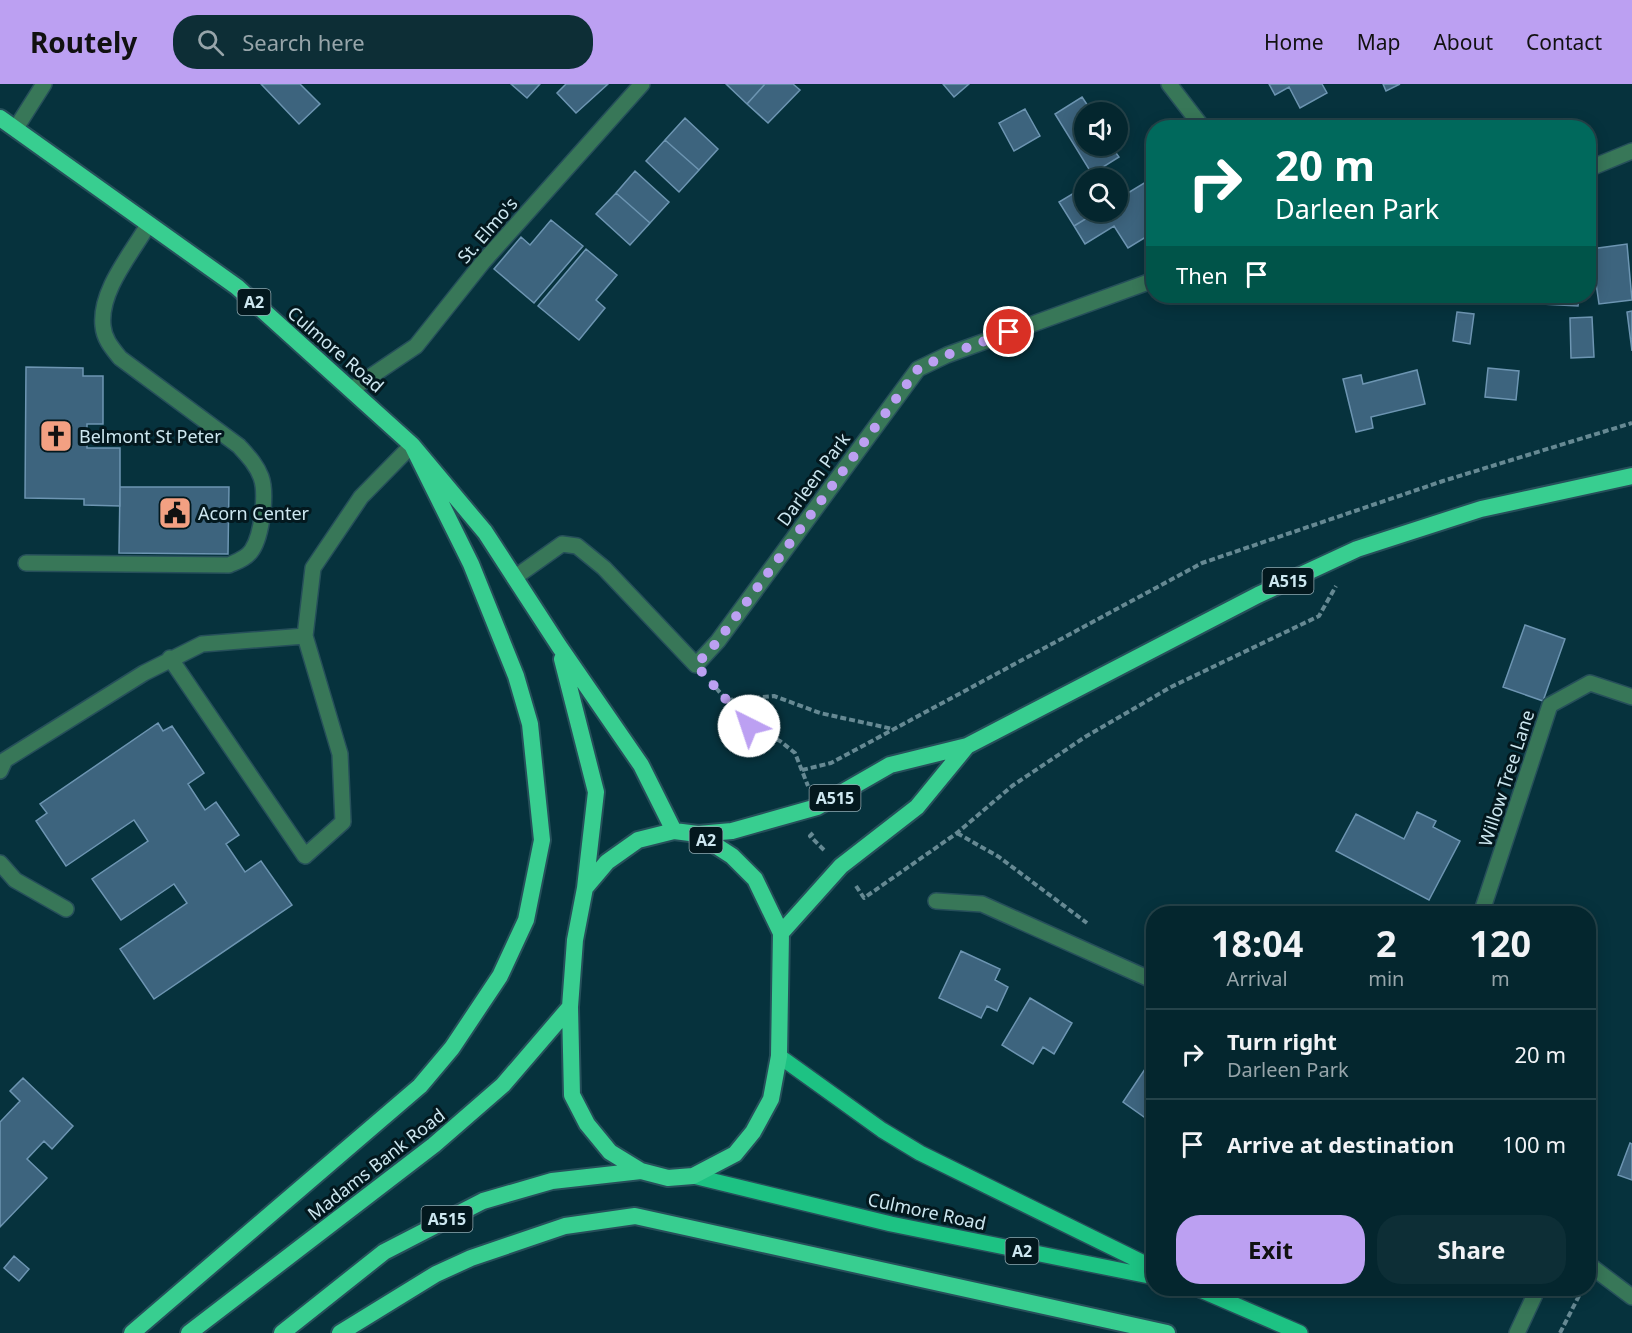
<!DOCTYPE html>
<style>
:root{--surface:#04262e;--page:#0d2e36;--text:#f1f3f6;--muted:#97a5aa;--line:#25434a;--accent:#bca0f2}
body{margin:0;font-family:"Noto Sans",sans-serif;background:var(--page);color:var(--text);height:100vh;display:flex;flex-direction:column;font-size:22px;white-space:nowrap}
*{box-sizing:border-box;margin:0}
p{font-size:20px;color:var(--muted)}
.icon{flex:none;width:33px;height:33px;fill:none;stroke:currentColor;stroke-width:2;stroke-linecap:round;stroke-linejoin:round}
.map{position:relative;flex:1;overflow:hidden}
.details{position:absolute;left:1146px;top:822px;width:450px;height:390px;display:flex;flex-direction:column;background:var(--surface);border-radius:24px;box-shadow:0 3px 15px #0003,0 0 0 2px var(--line)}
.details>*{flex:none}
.top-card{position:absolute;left:1146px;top:36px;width:450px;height:183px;border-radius:24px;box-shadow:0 3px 15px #0003,0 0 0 2px var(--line);background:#00695c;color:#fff;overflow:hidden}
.tools{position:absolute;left:1074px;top:18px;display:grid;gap:12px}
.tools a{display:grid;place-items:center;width:54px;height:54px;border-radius:50%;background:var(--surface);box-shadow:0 3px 15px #0003,0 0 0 2px var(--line);font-size:30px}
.pin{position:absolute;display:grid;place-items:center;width:51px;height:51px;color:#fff;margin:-26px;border:3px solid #fff;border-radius:50%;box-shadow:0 2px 6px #0007}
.me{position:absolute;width:66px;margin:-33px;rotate:319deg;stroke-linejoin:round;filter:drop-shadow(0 0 4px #0008)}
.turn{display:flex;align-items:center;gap:21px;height:126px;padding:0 30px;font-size:27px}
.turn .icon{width:78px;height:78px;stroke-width:2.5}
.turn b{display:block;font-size:42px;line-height:51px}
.then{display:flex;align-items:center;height:57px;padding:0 30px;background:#0003;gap:12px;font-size:22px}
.eta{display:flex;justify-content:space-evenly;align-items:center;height:102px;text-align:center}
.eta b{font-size:36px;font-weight:700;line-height:42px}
.action{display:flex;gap:12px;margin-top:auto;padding:12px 30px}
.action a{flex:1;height:69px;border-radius:24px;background:var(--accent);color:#111;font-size:24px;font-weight:700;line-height:69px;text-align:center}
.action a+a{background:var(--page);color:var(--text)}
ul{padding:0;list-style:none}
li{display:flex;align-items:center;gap:18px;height:90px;padding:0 30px;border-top:2px solid var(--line)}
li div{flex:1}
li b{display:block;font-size:22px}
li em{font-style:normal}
header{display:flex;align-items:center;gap:36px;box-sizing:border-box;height:84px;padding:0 30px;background:var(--accent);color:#111}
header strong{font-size:28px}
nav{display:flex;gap:33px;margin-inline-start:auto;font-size:21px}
.search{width:420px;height:54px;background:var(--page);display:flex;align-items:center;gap:15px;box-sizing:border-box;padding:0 21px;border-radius:24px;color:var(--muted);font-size:22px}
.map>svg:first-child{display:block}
.building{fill:#3d647e;stroke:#6d95b2;stroke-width:1.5}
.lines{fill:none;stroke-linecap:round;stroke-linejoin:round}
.service-casing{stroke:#264f5a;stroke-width:18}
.minor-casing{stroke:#264f5a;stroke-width:18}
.primary-casing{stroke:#264f5a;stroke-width:18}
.trunk-casing{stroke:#264f5a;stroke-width:20}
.path{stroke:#668993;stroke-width:4;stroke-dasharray:6 3;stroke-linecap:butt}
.service{stroke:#387758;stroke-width:15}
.minor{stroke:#387758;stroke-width:15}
.primary{stroke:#1dc283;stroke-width:15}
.trunk{stroke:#38ce90;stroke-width:16}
.route{stroke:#bca0f2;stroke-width:10;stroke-dasharray:0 18}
.labels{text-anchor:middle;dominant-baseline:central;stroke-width:6;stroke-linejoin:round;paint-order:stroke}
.shield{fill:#03181e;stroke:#90a9b1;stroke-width:1.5}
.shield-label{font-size:16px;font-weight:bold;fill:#cde7f0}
.street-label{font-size:18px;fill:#cde7f0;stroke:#03181e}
.poi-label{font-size:18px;fill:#cde7f0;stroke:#03181e;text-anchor:start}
</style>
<header>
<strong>Routely</strong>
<div class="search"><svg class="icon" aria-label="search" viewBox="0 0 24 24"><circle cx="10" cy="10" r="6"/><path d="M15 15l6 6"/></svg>Search here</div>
<nav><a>Home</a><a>Map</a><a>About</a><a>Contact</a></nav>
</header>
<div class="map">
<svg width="1632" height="1249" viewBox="0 0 1632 1249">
<rect width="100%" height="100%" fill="#06323d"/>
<path class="building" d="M261 0H300L320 20 299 40Z
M511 0H540L527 14Z
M566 0H608L576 29 557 9Z
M726 0H765L747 20Z
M765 0H793L800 6 768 39 747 20Z
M943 0H969L954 13Z
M1269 0H1322L1327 9 1300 24 1289 3 1275 11Z
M1383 0H1400L1386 7Z
M1082 13 1092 28H1084V62H1111L1119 73 1092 90 1055 30Z
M1025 25 1040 52 1014 67 999 39Z
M685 34 718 65 699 86 665 56Z
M665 56 699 86 679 108 646 77Z
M635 87 669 118 650 139 616 109Z
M1154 93V148L1128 164 1114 142 1085 160 1074 142 1097 128H1118V115Z
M1084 103V128H1097L1074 142 1059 118Z
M616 109 650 139 630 161 596 130Z
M551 136 583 162 534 219 494 185 521 153 530 161Z
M1627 160 1632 216 1599 220 1591 165Z
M586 165 617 191 596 216 605 224 579 256 538 222Z
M1486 212H1521V219L1485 217Z
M1543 212H1579L1578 222 1542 220Z
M1632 227V267L1627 228Z
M1457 228 1474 230 1470 260 1453 257Z
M1592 233 1594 273 1571 274 1570 234Z
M26 283 83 284V292H103V340H87V364H120V422L84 421V415L25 414Z
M1488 284 1519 287 1516 316 1485 313Z
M1417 286 1425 320 1371 333 1373 344 1356 348 1343 295 1361 291 1363 300Z
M120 403H229L228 470 119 469Z
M1525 541 1565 555 1543 617 1503 603Z
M158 639 163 647 172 642 204 689 188 700 205 726 216 718 239 751 226 760 245 788 261 777 292 821 154 915 120 865 187 819 174 800 121 836 92 795 148 757 134 736 66 782 36 737 47 729 40 720Z
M1417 728 1436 737 1433 743 1460 757 1429 816 1336 767 1356 730 1404 755Z
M961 867 1000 885 995 896 1008 903 997 927 987 922 981 934 939 914Z
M1030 914 1072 939 1054 970 1043 963 1033 980 1002 961Z
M1151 976 1154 978V1040L1123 1018Z
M23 994 73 1042 52 1065 44 1057 27 1075 47 1094 0 1143V1038L20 1017 10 1007Z
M1630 1059 1632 1060V1096L1618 1091Z
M14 1172 29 1185 19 1197 4 1184Z"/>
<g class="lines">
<defs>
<path id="service" d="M16 44 44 0
M26 479 229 481C238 477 247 474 252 466 262 451 267 409 261 393 256 380 248 372 239 362L120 274C112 264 104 255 103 242 99 207 132 169 148 141
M170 574 305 772 343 738 340 670 305 552 313 484 361 413 412 361
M0 687 5 676 144 589 202 560 305 552
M0 779 15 796 66 825"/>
<path id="minor" d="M1169 0 1203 44
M1588 85 1632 67
M352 305 416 262 483 178 642 0
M514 494 562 460 577 462 604 484 696 581 718 557 918 285 947 271 1154 196
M936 817 982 820 1154 897
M1481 830 1550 621 1590 599 1632 613
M1588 1180 1632 1213
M1517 1249 1538 1204"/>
<path id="primary" d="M779 972 882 1046 920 1069 1154 1184
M693 1092 891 1140 1154 1193
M1196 1204 1300 1249"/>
<path id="trunk" d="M0 34 237 203 412 361 485 448 559 562 641 681 674 747
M562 575 596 708 585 804
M698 750 732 747 817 723 890 681 967 662 1258 511 1357 465 1481 425 1632 392
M781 849 841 782 917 723 967 662
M132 1249 420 1002 452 964 500 892 526 836 542 756 530 640 516 592 471 480 412 361
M189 1249 434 1061 503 1001 570 923
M282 1249 384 1168 483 1117 552 1097 641 1087 668 1094 693 1092 735 1070 753 1048 771 1015 779 972 781 849 755 795 732 772 698 750 674 747 638 756 607 778 585 804 575 856 570 923 572 1011 587 1040 610 1068 641 1087
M340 1249 436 1190 471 1174 565 1142 635 1132 1167 1249"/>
</defs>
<use href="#service" class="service-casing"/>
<use href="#minor" class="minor-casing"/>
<use href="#primary" class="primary-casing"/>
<use href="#trunk" class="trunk-casing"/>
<path class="path" d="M710 597 749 642 780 657 795 669 808 702
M727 616 774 612 820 629 893 645
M802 686 831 679 1202 479 1443 397 1632 339
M813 749 810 752 825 767
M957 749 999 773 1087 839
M856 802 864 814 957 749 1012 702 1085 653 1171 603 1319 532 1336 502
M1560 1249 1583 1204"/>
<use href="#service" class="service"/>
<use href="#minor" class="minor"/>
<use href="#primary" class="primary"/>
<use href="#trunk" class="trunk"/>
</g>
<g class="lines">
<path class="route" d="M749 642 696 581 718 557 918 285 947 271 1009 248"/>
</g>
<defs>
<symbol id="church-square" viewBox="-11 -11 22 22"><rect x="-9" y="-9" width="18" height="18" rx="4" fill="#f3a082" stroke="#03181e"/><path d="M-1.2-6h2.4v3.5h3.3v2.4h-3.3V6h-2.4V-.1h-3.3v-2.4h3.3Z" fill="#111"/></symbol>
<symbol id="civic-square" viewBox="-11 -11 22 22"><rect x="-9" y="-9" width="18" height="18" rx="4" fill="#f3a082" stroke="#03181e"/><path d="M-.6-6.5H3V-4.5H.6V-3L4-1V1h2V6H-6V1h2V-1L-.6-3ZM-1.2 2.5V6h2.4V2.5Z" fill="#111"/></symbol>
</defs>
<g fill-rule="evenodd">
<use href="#church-square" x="37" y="333" width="38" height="38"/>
<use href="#civic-square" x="156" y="410" width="38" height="38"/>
</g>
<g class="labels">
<g class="shield">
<rect x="237.5" y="205" width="33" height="26" rx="4.5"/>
<rect x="1262.5" y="484" width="51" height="26" rx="4.5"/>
<rect x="809.5" y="701" width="51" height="26" rx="4.5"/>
<rect x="689.5" y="743" width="33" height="26" rx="4.5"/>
<rect x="421.5" y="1122" width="51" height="26" rx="4.5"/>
<rect x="1005.5" y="1154" width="33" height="26" rx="4.5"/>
</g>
<g class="shield-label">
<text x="254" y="218">A2</text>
<text x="1288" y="497">A515</text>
<text x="835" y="714">A515</text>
<text x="706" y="756">A2</text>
<text x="447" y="1135">A515</text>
<text x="1022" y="1167">A2</text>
</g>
<g class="street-label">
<text transform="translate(487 146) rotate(-49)">St. Elmo's</text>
<text transform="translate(336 265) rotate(41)">Culmore Road</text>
<text transform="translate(813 395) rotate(-54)">Darleen Park</text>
<text transform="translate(1506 694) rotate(-72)">Willow Tree Lane</text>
<text transform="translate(376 1080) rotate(-38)">Madams Bank Road</text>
<text transform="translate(927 1127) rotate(12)">Culmore Road</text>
</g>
<g class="poi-label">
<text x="79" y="352">Belmont St Peter</text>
<text x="198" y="429">Acorn Center</text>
</g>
</g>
</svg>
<div class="tools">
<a><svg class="icon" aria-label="sound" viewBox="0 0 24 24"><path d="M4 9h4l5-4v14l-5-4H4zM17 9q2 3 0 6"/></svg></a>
<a><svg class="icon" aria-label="search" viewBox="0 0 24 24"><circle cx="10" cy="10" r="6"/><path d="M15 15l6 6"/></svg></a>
</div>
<div class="pin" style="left:1009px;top:248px;background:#d93025"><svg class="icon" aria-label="arrive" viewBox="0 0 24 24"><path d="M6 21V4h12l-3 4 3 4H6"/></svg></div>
<svg class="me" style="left:749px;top:642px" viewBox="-20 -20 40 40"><circle r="19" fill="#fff"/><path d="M0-13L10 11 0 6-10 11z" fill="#bca0f2"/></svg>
<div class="top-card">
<div class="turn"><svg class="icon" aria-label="right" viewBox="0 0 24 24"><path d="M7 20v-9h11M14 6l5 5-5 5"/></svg><div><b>20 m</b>Darleen Park</div></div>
<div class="then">Then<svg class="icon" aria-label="arrive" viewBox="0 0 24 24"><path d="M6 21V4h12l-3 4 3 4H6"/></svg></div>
</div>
<section class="details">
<div class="eta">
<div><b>18:04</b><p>Arrival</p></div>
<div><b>2</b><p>min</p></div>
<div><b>120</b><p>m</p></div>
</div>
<ul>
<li><svg class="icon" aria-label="right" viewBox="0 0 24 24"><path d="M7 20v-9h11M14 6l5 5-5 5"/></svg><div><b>Turn right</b><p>Darleen Park</p></div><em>20 m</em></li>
<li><svg class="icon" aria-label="arrive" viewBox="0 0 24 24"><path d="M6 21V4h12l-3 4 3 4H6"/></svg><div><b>Arrive at destination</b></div><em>100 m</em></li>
</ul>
<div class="action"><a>Exit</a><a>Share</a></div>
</section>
</div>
